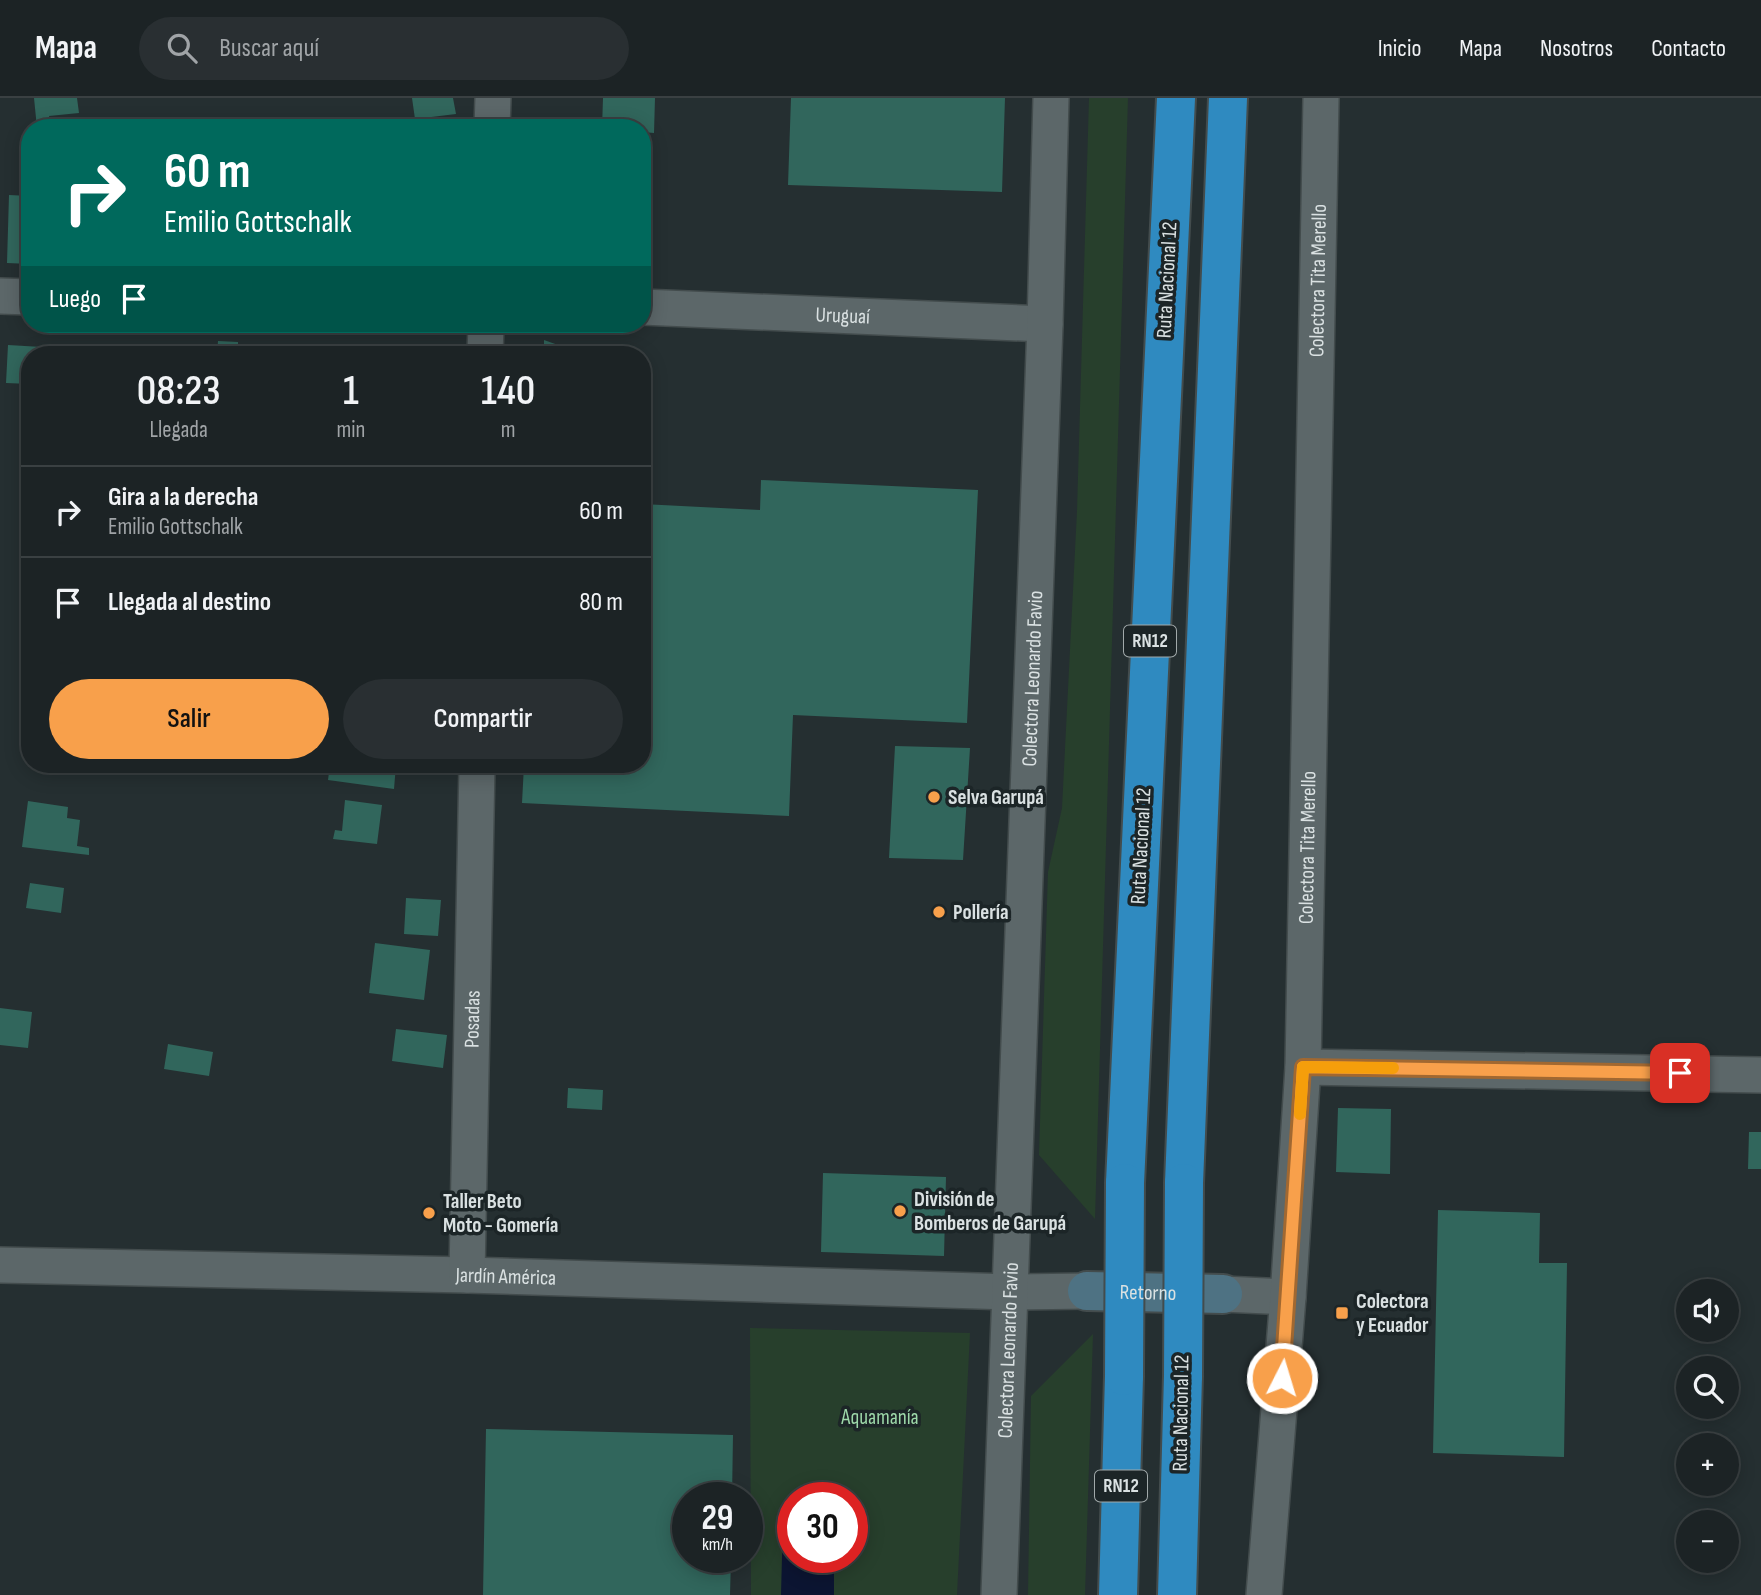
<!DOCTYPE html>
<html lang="es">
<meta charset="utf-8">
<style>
:root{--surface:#1c2325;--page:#292f32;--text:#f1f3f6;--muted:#a0a4a7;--line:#3a4042;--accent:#f8a04b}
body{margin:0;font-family:"Sofia Sans Condensed",sans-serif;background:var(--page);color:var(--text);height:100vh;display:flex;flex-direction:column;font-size:26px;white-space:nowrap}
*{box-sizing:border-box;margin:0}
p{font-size:23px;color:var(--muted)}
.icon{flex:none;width:38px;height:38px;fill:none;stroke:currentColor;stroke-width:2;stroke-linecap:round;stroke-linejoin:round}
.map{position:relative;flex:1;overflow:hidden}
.side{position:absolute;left:21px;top:248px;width:630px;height:427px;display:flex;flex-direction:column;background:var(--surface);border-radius:28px;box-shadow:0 4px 18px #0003,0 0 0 2px var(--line)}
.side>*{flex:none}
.banner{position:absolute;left:21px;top:21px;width:630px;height:214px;border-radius:28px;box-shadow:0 4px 18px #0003,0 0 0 2px var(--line);background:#00695c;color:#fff;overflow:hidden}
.buttons{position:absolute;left:1676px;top:1181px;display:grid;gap:14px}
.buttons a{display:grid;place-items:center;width:63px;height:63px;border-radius:50%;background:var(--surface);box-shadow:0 4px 18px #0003,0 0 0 2px var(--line);font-size:35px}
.speed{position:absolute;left:672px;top:1384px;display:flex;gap:14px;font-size:35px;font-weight:700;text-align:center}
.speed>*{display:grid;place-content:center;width:91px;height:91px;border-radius:50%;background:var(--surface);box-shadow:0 4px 18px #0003,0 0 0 2px var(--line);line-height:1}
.speed small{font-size:18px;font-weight:400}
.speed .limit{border:10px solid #d22;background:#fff;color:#111}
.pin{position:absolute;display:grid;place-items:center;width:60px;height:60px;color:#fff;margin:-30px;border-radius:14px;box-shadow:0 4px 10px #0006}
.me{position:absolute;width:77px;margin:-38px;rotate:5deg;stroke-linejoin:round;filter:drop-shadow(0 0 5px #0008)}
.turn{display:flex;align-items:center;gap:24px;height:147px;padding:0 28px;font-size:32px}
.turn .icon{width:91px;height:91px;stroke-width:2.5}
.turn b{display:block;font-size:49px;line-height:60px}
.then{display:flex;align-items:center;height:66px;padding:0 28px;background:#0003;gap:14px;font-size:26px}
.eta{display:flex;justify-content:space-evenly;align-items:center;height:119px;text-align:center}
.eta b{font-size:42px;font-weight:600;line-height:49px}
.primary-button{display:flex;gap:14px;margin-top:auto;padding:14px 28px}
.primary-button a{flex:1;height:80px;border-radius:42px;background:var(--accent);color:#111;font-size:28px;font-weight:600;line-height:80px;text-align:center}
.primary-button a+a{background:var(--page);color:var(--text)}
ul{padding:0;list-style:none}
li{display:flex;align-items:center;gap:21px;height:91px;padding:0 28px;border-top:2px solid var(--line)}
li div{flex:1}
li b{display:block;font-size:26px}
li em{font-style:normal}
header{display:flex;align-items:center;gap:42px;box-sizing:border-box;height:98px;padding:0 35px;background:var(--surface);border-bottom:2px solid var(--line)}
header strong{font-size:33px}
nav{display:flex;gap:38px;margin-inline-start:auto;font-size:24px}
.search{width:490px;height:63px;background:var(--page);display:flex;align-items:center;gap:18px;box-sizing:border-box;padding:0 24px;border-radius:38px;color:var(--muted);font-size:26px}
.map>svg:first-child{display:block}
.green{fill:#273f2c;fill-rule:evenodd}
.water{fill:#0c1532}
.building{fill:#31665c}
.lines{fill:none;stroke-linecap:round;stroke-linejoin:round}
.street-casing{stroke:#434c4d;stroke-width:38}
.secondary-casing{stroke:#434c4d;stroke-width:42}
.highway-casing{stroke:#434c4d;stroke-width:42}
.street{stroke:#5c6769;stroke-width:35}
.secondary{stroke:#4e7283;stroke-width:38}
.highway{stroke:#2f8ac0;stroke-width:38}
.highway-bridge-casing{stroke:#434c4d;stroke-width:42;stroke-linecap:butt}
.highway-bridge{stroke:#2f8ac0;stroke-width:38}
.route-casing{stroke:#a16831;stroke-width:18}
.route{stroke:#f8a04b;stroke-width:12}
.slow{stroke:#f59e0b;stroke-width:12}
.poi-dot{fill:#f8a04b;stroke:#1c2527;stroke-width:2.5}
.labels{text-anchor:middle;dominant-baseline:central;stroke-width:7;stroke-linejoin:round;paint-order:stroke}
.shield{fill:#1c2527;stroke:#a1a9aa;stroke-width:2}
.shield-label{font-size:19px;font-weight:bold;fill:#dae1e2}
.street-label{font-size:21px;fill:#dae1e2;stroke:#1c2527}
.poi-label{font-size:21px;font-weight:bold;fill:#dae1e2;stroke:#1c2527;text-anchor:start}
.park-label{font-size:21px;fill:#9dd8a9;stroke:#1c2527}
</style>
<header>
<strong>Mapa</strong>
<div class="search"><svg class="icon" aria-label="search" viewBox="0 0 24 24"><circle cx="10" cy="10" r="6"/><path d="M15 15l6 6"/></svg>Buscar aquí</div>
<nav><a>Inicio</a><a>Mapa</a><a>Nosotros</a><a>Contacto</a></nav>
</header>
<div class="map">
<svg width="1761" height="1497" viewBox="0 0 1761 1497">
<rect width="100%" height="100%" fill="#252f31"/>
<path class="green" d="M1089 0H1128L1095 1121 1039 1057 1048 774 1062 710 1077 413Z
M750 1230 970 1235 957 1497H751ZM793 1400H852V1460H793Z
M1093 1236 1085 1497H1028L1031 1298Z"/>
<path class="water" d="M783 1421H793V1460H834V1497H781Z"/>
<path class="building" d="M34 0H77L79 15 49 18 51 29 37 30Z
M412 0H453L456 16 415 21Z
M603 0H655L654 35 642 34V30H602Z
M791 0H1005L1002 94 788 87Z
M9 97 30 98V166L7 165Z
M544 242 586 257H544Z
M218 243 238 244V257H217Z
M8 247 42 249V257H30V286L6 285Z
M761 382 978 392 967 625 793 617 789 718 522 705 524 667H642V406L760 412Z
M895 648 970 650 963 762 889 760Z
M130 667H157V672L129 668Z
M330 667H396L394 691 328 682Z
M345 702 382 707 377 746 333 741 335 732 342 733Z
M28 703 68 709 67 720 80 722 77 748 89 750V757L22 749Z
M30 785 64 790 61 815 26 810Z
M406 800 441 802 438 838 404 836Z
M375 845 430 852 424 902 369 895Z
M0 910 32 914 28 950 0 947Z
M396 931 447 937 443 970 392 963Z
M168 946 213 954 209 978 164 971Z
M568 990 603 992 602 1012 567 1010Z
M1338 1010 1391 1011 1390 1076 1336 1074Z
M1749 1034H1761V1071H1748Z
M823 1075 946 1079 944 1158 821 1154Z
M1438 1112 1540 1115 1539 1165H1567L1564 1359 1433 1355Z
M486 1331 733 1337 732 1400H688V1460H731L730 1497H483Z"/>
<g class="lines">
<defs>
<g id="street">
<path d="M492 30 493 0"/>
<path d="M0 198 30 199"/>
<path id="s1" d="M642 209 1045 226"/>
<path d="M485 257 486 226"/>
<path d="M1303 969 1761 977"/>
<path id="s2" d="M0 1167 467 1177 1010 1194 1087 1193"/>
<path id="s3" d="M467 1177 477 667"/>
<path d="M1223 1196 1288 1199"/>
<path id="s4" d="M999 1497 1045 226 1051 0"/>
<path id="s5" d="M1264 1497 1288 1199 1303 969 1321 0"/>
</g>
<g id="secondary">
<path id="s6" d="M1087 1193 1223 1196"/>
</g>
<path id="highway" d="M1125 1085 1176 0
M1184 1085 1228 0
M1118 1497 1124 1278
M1177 1497 1183 1278"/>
</defs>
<use href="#street" class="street-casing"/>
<use href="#secondary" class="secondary-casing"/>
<use href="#highway" class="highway-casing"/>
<use href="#street" class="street"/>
<use href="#secondary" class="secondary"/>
<use href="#highway" class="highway"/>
<defs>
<path id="highway-bridge" d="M1124 1278 1125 1085
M1183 1278 1184 1085"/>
</defs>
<use href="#highway-bridge" class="highway-bridge-casing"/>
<use href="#highway-bridge" class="highway-bridge"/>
</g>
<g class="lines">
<defs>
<path id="route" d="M1282 1280 1303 969 1680 975"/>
</defs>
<use href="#route" class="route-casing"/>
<use href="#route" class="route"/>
<path class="slow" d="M1300 1016 1303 969 1393 970"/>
</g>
<g class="poi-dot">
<circle cx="934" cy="699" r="7"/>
<circle cx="939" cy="814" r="7"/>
<circle cx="900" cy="1113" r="7"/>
<circle cx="429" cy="1115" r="7"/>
<rect x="1335" y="1208" width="14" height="14" rx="3.5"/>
</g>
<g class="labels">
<g class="shield">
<rect x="1124" y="527.5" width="52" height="31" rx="5"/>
<rect x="1095" y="1372.5" width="52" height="31" rx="5"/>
</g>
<g class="shield-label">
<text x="1150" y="543">RN12</text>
<text x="1121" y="1388">RN12</text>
</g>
<g class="street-label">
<text transform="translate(1167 182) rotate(-87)">Ruta Nacional 12</text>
<text stroke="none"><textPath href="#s5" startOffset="1316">Colectora Tita Merello</textPath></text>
<text stroke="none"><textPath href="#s1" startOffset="201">Uruguaí</textPath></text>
<text stroke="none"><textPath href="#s4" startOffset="917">Colectora Leonardo Favio</textPath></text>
<text transform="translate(1141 748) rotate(-87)">Ruta Nacional 12</text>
<text stroke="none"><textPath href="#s5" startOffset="749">Colectora Tita Merello</textPath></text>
<text stroke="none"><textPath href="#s3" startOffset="256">Posadas</textPath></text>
<text stroke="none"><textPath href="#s2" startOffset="506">Jardín América</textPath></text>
<text stroke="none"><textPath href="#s6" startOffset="61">Retorno</textPath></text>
<text stroke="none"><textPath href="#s4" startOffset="245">Colectora Leonardo Favio</textPath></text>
<text transform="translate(1181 1315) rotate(-89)">Ruta Nacional 12</text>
</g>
<g class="poi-label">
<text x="948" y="699">Selva Garupá</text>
<text x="953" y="814">Pollería</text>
<text x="914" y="1101">División de<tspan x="914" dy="24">Bomberos de Garupá</tspan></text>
<text x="443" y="1103">Taller Beto<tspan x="443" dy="24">Moto - Gomería</tspan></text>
<text x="1356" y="1203">Colectora<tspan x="1356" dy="24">y Ecuador</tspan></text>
</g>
<g class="park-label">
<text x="880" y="1319">Aquamanía</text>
</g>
</g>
</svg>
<div class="buttons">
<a><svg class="icon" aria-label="sound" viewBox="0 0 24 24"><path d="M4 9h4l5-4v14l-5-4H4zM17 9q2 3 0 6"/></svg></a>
<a><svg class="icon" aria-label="search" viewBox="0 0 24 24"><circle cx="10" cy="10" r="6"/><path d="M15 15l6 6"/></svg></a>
<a>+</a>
<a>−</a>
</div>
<div class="speed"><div>29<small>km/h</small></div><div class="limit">30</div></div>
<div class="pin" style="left:1680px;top:975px;background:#d93025"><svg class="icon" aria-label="arrive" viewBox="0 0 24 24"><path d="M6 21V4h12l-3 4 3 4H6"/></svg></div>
<svg class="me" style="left:1282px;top:1280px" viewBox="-20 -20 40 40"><circle r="17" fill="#f8a04b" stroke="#fff" stroke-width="3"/><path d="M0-11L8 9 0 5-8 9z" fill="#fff"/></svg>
<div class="banner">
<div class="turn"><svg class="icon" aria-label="right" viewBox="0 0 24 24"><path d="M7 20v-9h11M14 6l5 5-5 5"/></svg><div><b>60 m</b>Emilio Gottschalk</div></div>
<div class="then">Luego<svg class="icon" aria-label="arrive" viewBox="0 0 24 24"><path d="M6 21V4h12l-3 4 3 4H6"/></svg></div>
</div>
<section class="side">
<div class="eta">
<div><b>08:23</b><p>Llegada</p></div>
<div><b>1</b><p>min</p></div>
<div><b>140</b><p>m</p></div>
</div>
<ul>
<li><svg class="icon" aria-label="right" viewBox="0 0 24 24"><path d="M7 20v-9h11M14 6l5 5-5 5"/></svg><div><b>Gira a la derecha</b><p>Emilio Gottschalk</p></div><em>60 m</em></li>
<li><svg class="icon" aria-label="arrive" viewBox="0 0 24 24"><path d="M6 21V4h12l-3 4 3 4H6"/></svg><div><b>Llegada al destino</b></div><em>80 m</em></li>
</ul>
<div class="primary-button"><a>Salir</a><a>Compartir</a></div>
</section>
</div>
